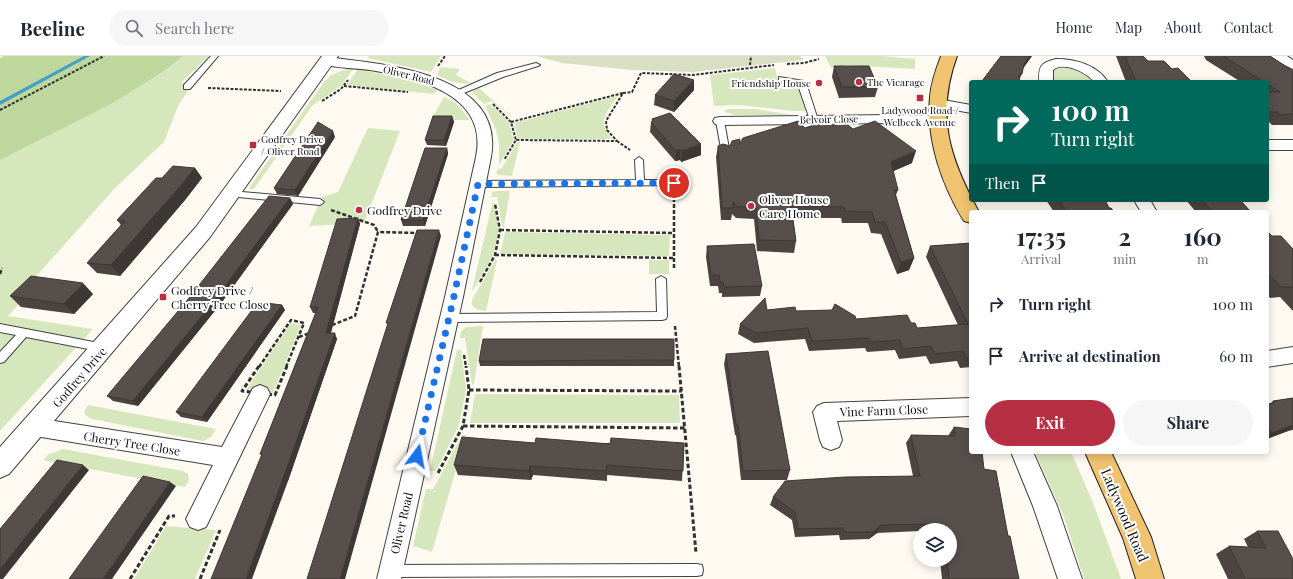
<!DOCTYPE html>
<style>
:root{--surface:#fff;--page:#f6f6f7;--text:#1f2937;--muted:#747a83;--line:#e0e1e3;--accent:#b62f43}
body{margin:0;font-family:"Playfair Display",serif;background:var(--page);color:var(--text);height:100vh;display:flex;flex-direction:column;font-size:15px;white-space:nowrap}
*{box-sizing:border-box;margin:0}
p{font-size:13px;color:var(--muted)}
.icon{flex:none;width:22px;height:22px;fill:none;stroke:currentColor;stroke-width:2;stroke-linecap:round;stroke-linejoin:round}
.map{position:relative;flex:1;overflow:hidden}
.panel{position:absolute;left:969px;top:154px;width:300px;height:244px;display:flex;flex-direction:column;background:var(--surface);border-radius:4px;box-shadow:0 2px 10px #0003}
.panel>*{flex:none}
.top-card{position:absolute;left:969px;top:24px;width:300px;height:122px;border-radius:4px;box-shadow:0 2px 10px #0003;background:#00695c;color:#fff;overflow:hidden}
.fabs{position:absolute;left:913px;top:467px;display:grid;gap:8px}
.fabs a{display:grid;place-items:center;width:44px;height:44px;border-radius:50%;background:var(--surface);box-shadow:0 2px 10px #0003;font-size:20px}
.pin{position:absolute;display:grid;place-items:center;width:34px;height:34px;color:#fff;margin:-17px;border:2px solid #fff;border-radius:50%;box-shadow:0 1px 4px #0007}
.me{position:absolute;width:44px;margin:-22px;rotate:13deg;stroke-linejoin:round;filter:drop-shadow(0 0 3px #0008)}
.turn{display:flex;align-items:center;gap:14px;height:84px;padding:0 16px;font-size:18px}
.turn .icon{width:52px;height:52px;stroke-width:2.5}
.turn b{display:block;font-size:28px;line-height:34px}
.then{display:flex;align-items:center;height:38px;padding:0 16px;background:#0003;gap:8px;font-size:15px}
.eta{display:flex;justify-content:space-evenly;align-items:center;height:68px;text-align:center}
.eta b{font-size:24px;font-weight:700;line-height:28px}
.primary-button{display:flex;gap:8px;margin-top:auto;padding:8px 16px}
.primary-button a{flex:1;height:46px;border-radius:24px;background:var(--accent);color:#fff;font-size:16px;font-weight:700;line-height:46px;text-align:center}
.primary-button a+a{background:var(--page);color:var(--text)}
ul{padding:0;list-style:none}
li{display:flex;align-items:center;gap:12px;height:52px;padding:0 16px}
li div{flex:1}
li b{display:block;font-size:15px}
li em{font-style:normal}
header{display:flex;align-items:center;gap:24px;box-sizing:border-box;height:56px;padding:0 20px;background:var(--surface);border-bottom:1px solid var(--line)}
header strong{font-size:19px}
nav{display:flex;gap:22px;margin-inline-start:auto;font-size:14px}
.search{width:280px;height:36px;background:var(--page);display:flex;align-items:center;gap:10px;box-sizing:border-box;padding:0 14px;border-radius:22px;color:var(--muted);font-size:15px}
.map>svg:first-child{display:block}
.green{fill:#d7e7bd}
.forest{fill:#bdd79d}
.cemetery{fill:#d9dfc3}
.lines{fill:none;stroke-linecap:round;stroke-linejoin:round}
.stream{fill:#459fc5;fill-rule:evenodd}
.service-casing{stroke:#424242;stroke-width:2}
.minor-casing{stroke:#424242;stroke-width:2}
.tertiary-casing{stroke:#424242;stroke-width:2}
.primary-casing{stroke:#202020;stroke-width:2}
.path-far2{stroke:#313131;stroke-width:2;stroke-dasharray:3 1.5;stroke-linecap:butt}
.path-far1{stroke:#313131;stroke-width:2.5;stroke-dasharray:4 2;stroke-linecap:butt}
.path{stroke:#313131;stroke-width:3;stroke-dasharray:4.5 2.5;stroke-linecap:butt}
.service{fill:#fff;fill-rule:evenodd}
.minor{fill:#fff;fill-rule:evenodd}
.tertiary{fill:#fff;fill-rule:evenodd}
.primary{fill:#efc370;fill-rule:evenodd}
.wall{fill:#4b4441}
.shaded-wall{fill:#3d3735}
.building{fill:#574f4c;stroke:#3d3735}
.route{stroke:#1a73e8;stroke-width:7;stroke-dasharray:0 12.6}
.poi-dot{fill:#b62f43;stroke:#fff;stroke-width:1.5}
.labels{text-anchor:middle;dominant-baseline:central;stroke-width:4;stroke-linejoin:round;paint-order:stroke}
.far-street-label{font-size:10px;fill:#0f0f0f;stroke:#fff}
.far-poi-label{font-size:10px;fill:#0f0f0f;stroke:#fff;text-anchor:start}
.poi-label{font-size:12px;fill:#0f0f0f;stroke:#fff;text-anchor:start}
.street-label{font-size:12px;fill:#0f0f0f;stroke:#fff}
.near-street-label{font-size:14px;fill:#0f0f0f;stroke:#fff}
</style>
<header>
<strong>Beeline</strong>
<div class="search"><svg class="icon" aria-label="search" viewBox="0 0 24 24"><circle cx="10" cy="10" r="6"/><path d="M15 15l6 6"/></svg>Search here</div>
<nav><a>Home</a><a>Map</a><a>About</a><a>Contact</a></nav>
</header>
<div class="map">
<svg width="1293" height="523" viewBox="0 0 1293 523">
<rect width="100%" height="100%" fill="#fefaf1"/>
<path class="green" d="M183 0H209L181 27 193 28 179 48 164 86 116 131 15 244 21 246 8 260 93 273 0 375V91L142 28 167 13Z
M369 0H441L431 16 367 2Z
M825 0H882L915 3V13L845 9V12H831Z
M441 11 460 13 456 19 471 27C459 29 446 25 437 18Z
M1064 11 1082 15 1092 21 1093 26H1052V16L1056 13Z
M775 12 778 25 798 29 807 55H793L738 49 714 50 710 19Z
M347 13H353L341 30 312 50 254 133H249L251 129 324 26 331 19Z
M358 13 406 23 438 34 433 38 347 29Z
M479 32 514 63 492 45 484 48 473 37V35Z
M618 40C607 56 596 65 612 83H518L514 67Z
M444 41 455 46 470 64H431Z
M490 48 509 66 514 84 499 109V87L496 74 485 50Z
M729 53H757L791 59H735L725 56V54Z
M368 72 400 75 364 167 309 170 322 141 338 136Z
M517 86H520L512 120 498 119 496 116 498 113 502 112Z
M497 135H510L504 170H502L497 141H491L492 136Z
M493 145 499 175 493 200 473 234H472Z
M505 176 670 179 669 200 500 198Z
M495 204H497L486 255 476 253 472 249V244Z
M649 204H669V218H649Z
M291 267 301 269 273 337 246 334Z
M483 270 474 328 472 329 465 282H460L461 275 467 271Z
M457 294H461L466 334 459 369 436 415H430Z
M475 338 679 339 680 367H470Z
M88 349 216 373 211 381 203 385 92 363 85 359V354Z
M462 379H466L432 496 413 490 426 433H433Z
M63 393 183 415 188 418 189 424 185 431 43 404 49 398Z
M1035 396H1071L1092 444 1121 523H1084L1064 461Z
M166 470 216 474 195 523H134Z"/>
<path class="forest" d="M4 0H183L167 13 113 47 0 104V2Z"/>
<path class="cemetery" d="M536 0H800L803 4 693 16 632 14 562 7Z"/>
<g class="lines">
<path class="stream" d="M84 0H90L0 49V45Z"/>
<defs>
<path id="service" d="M211 0H218L190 33H184V29Z
M536 7 540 9 538 10 503 21 459 39H453L452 37 497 17Z
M779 21 804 25 808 33 818 64 817 66H811L810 64 798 29 779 25Z
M717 63H720L724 65 730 98 729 100H726L722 98 716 65Z
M639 101 643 104 644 124H674L677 125 678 127 677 129 478 131 474 128 478 125 636 124 635 104Z
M231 135 320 143 324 146 320 149 228 140 227 138Z
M661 220 666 223 667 260 666 263 662 264 449 266 445 265 444 262 445 259 449 258 657 256 656 223Z
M0 268 104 288 108 289 109 292 108 295 104 296 26 281 4 306 0 307V296L16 279 0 276Z
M697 508 702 509 703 514 702 519 697 520 390 521 385 520 384 515 385 510 390 509Z"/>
<path id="minor" d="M1270 0H1287L1293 4V13L1272 3Z
M326 1C383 8 506 17 491 101L463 241 401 523H377L445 241 476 101C489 38 418 22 370 14 354 12 337 12 321 8L319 5 321 2Z
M1056 3C1076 3 1097 9 1108 26H1094C1087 16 1063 5 1053 14V26H1039C1039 10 1040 7 1056 3Z
M938 43 971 49V57L933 50 931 47 933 44Z
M892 59 937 60 942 61 944 64 942 67 937 68 892 67 720 69 715 68 713 65 715 62 720 61Z
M1267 84H1293V94H1267Z
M1134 144H1150L1157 156H1141Z
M1293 291V307L1267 311V295Z
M260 329 267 332 270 338 206 471 198 474 190 471 186 463 213 409 35 380 27 378 24 371 27 364 35 362 222 391 253 332Z
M971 342V360L837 365 842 384 839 391 831 394 823 391 820 384 813 356 817 350 824 347Z
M1011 396H1033L1057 450 1082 523H1058L1033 450Z"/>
<path id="tertiary" d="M322 0H338L210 181 9 418 0 422V391L196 171Z"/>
<path id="primary" d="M941 0H957C935 60 950 103 979 156H971V167L964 165C942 129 926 84 930 41 931 27 936 13 941 0Z
M1085 396H1111L1151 481 1164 523H1136L1123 482Z"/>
</defs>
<use href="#service" class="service-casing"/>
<use href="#minor" class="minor-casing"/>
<use href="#tertiary" class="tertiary-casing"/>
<use href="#primary" class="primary-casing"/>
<path class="path-far2" d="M787 8 804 7 819 3
M750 9 751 0
M438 10 445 0
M344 30 408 36
M208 32 281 35
M623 37 632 36 641 17 693 19 774 9
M322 45 341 33 348 24
M493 48 511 66 516 84 504 104
M0 54 104 0
M511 66 623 37 606 65 607 74 617 85 516 84
M617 85 630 94"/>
<path class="path-far1" d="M674 142V213
M331 154 374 169 378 176
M500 174 674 177
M495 199 674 202
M0 218 2 212
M480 226 495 199 500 174 495 148
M332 269 355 260 378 176 418 177
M675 270 679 311
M299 281 310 277
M464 299 466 311
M259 311 291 264 304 267 286 311"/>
<path class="path" d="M259 310 242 335 275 339 287 310
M679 310 696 497
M469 334 682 335
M463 370 685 372
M438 417 463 370 469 334 466 310
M130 523 169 460H175
M200 523 220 474"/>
<use href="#service" class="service"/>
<use href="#minor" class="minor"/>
<use href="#tertiary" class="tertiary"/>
<use href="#primary" class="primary"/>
</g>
<path class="wall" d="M1032 0 1023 12 1022 18 1019 24V26H982V25Z
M1116 0H1143L1148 5 1172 13 1192 26H1126Z
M1204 0H1270L1293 15V69H1272L1269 66H1267V26H1241L1206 4Z
M834 10 878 31 875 41 839 42 832 21Z
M694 24V34L674 56 654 49 655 39Z
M452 60 454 66 446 90 427 89 425 84Z
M652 63 701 99 681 106 680 104 675 105 650 76 651 66 652 65Z
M831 70 853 73 912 107 893 115 898 134 896 139 914 202 909 214 897 218 881 178 871 177 868 167H842L841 162H793L796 185 794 197 757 195 754 163 736 162 732 158 731 164H721L716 101 718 90H730L739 89 805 72Z
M335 81 298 140 277 138 274 132Z
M447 92 448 98 425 170H403L401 164Z
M195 112 202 122 185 144 120 220 97 217 87 207 121 169 117 164 162 122Z
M290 142 293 148 222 246 138 350 113 345 107 340Z
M1046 144H1105L1109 152 1114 156H1054Z
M1186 144H1240L1251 156H1196Z
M358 162 360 168 331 277 337 283 288 425 260 398 316 257H313L310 251Z
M1267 175 1272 180 1293 193V255L1280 241 1270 242 1267 238Z
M971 187V311L960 312 957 305 930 308 926 300 899 303 895 294 867 296 865 292 809 295 805 283 754 287 738 278 740 268 767 254 796 255 856 263 911 267 917 272 958 269 926 201 930 190Z
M707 190 762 230 760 240 722 241V237H719L718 230H710L706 201Z
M93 238 74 258 21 251 10 240Z
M282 249 285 254 207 366 181 361 176 356Z
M726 298 790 414 787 424H741L736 379H735L724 308Z
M674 304V310H480L479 305Z
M1293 342V374L1288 375 1267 383V348L1271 347 1273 345Z
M954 371 984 413 1008 480 1019 523H942L940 504H950V474H920V475L877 477 869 483 840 484 839 479 795 481 792 464 770 449 773 441 913 420 906 387 911 379 948 380Z
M535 387H684L682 425 607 419V425L533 419 531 424 458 419 454 409Z
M1257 475 1293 523H1228L1216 498 1229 490 1248 491 1244 483Z"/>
<path class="shaded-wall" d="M1029 0H1032L1019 18 1024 8Z
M694 24V34L674 56V45Z
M452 60 454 66 446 90 444 84Z
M333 75 335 81 298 140 295 134Z
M701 88V99L681 106 682 95Z
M447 92 448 98 425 170 423 164Z
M680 93V104L675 105 676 95Z
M916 95 912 107 887 118 891 106Z
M195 112 202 122 185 144 120 220 111 209Z
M290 142 293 148 222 246 138 350 133 345Z
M358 162 360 168 329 283 326 277Z
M439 174 441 180 345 523H340Z
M914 202 909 214 897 218 901 206Z
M83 227 93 238 74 258 64 248Z
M282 249 285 254 207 366 202 361Z
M335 277 337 283 288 425 252 523H246Z
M1293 369V371L1288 375 1267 383V381L1272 377Z
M83 409 89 414 3 523H0V513Z
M607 409V425L606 415Z
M530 410 533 419 531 424 529 415Z
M170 426 176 430 112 523H103Z
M881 469 877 477 869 483 873 476Z"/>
<path class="building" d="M1001 0H1029L1024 8 1022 18 1020 17 1019 26H987L982 25Z
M1125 0H1143L1148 5H1164L1172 13 1178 12 1192 26H1136Z
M1223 0H1270L1293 15V58L1280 59 1278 56H1267V36H1280L1267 28V26H1264Z
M834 10H869L878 31H842Z
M674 18 694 24 674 45 655 39Z
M670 57 701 88 682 95 680 93 676 95 651 66 653 65 652 63Z
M433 60H452L444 84H425Z
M798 65 805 72 825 65 831 70 844 66 853 73 875 65 916 95 891 106 898 134H894L914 202 901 206 885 166H875L872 156 845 155 844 151 791 150 796 185 759 184 756 151H738L733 146V152H722L718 90 723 88 730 90 732 85 740 83 739 89 743 82Z
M318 66 333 75 295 134 274 132Z
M425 92H447L423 164H401Z
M173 110 195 112 178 133 111 209 87 207 125 165 117 164 156 122H162Z
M269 140 290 142 218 240 133 345 107 340 189 242Z
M1059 144H1105L1109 152H1111L1114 156H1067Z
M1202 144H1240L1251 156H1212Z
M358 162 326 277H335L284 420 246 523H211L262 398H260L318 251H310L337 163Z
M417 174H439L340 523H307L388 267H386Z
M1267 175 1272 180H1281L1293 193V233L1291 231H1281L1267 216Z
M971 187V302H966L963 295 935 298 931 290 903 293 900 284 871 286 869 282 812 285 808 272 756 277 740 268 765 242 767 254 795 251 796 255 832 254 835 248 855 260 856 263 907 259 911 267H915L917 272 968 268 930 190Z
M754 188 762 230 724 231 723 226H720L719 219H711L707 190Z
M31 220 83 227 64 248 10 240Z
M258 246 282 249 202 361 176 356Z
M483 283H674V304L479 305Z
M768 295 790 414 743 415 738 369H736L726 298Z
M1293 342V369L1272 377 1269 372 1267 373V348L1274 347 1273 345Z
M954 371 971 373V396H982L984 413 996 415 1008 480H1010L1019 523H949L947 504H950V474H936V468L881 469 873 476H844L843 472 798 473 795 456 773 441 785 425 845 421 920 420 911 379 955 380Z
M462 381 535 387 536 382 610 388 611 382 684 387 683 415 607 409 606 415 530 410 529 415 454 409Z
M57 404 83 409 0 513V473Z
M143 420 170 426 103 523H69Z
M1257 475H1278L1293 503V523H1245L1229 490 1266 492Z"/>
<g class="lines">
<path class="route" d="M417 400 454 240 478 128 674 127"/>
</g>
<g class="poi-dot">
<circle cx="859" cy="26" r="4"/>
<circle cx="819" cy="27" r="4"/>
<rect x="916" y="38" width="8" height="8" rx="2"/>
<rect x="249" y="85" width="8" height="8" rx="2"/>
<circle cx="751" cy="150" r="4"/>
<circle cx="359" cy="154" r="4"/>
<rect x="159" y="237" width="8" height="8" rx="2"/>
</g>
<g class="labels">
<g class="far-street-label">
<text transform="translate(409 19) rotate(14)">Oliver Road</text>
<text transform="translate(829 63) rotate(-1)">Belvoir Close</text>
</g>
<g class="far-poi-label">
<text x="867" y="26">The Vicarage</text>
<text x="811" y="27" text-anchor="end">Friendship House</text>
<text x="920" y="54" text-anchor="middle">Ladywood Road /<tspan x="920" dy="12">Welbeck Avenue</tspan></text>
<text x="261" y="83">Godfrey Drive<tspan x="261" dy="12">/ Oliver Road</tspan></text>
</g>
<g class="poi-label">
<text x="759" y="143">Oliver House<tspan x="759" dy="14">Care Home</tspan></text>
<text x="367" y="154">Godfrey Drive</text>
<text x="171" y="234">Godfrey Drive /<tspan x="171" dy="14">Cherry Tree Close</tspan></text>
</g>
<g class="street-label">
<text transform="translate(79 321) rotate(-49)">Godfrey Drive</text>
<text transform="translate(884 354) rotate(-2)">Vine Farm Close</text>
<text transform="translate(132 387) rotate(9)">Cherry Tree Close</text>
<text transform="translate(401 467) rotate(-77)">Oliver Road</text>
</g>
<g class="near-street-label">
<text transform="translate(1125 459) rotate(67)">Ladywood Road</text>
</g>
</g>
</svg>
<div class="fabs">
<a><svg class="icon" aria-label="layers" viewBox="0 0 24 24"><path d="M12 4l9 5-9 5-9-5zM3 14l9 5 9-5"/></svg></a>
</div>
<div class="pin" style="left:674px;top:127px;background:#d93025"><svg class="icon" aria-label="arrive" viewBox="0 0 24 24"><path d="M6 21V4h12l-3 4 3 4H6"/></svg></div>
<svg class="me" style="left:417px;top:400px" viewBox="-20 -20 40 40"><path d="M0-17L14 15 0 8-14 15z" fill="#1a73e8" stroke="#fff" stroke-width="4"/></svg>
<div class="top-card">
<div class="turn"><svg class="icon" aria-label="right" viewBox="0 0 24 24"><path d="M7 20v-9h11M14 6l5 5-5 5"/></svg><div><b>100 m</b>Turn right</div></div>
<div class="then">Then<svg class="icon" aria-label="arrive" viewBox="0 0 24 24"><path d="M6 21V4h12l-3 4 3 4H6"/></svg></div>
</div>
<section class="panel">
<div class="eta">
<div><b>17:35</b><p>Arrival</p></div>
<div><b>2</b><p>min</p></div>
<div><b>160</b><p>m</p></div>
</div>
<ul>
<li><svg class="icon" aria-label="right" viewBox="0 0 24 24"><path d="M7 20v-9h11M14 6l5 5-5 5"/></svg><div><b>Turn right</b></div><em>100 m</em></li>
<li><svg class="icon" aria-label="arrive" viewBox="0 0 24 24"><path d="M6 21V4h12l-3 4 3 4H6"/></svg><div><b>Arrive at destination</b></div><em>60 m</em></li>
</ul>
<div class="primary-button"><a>Exit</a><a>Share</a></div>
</section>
</div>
